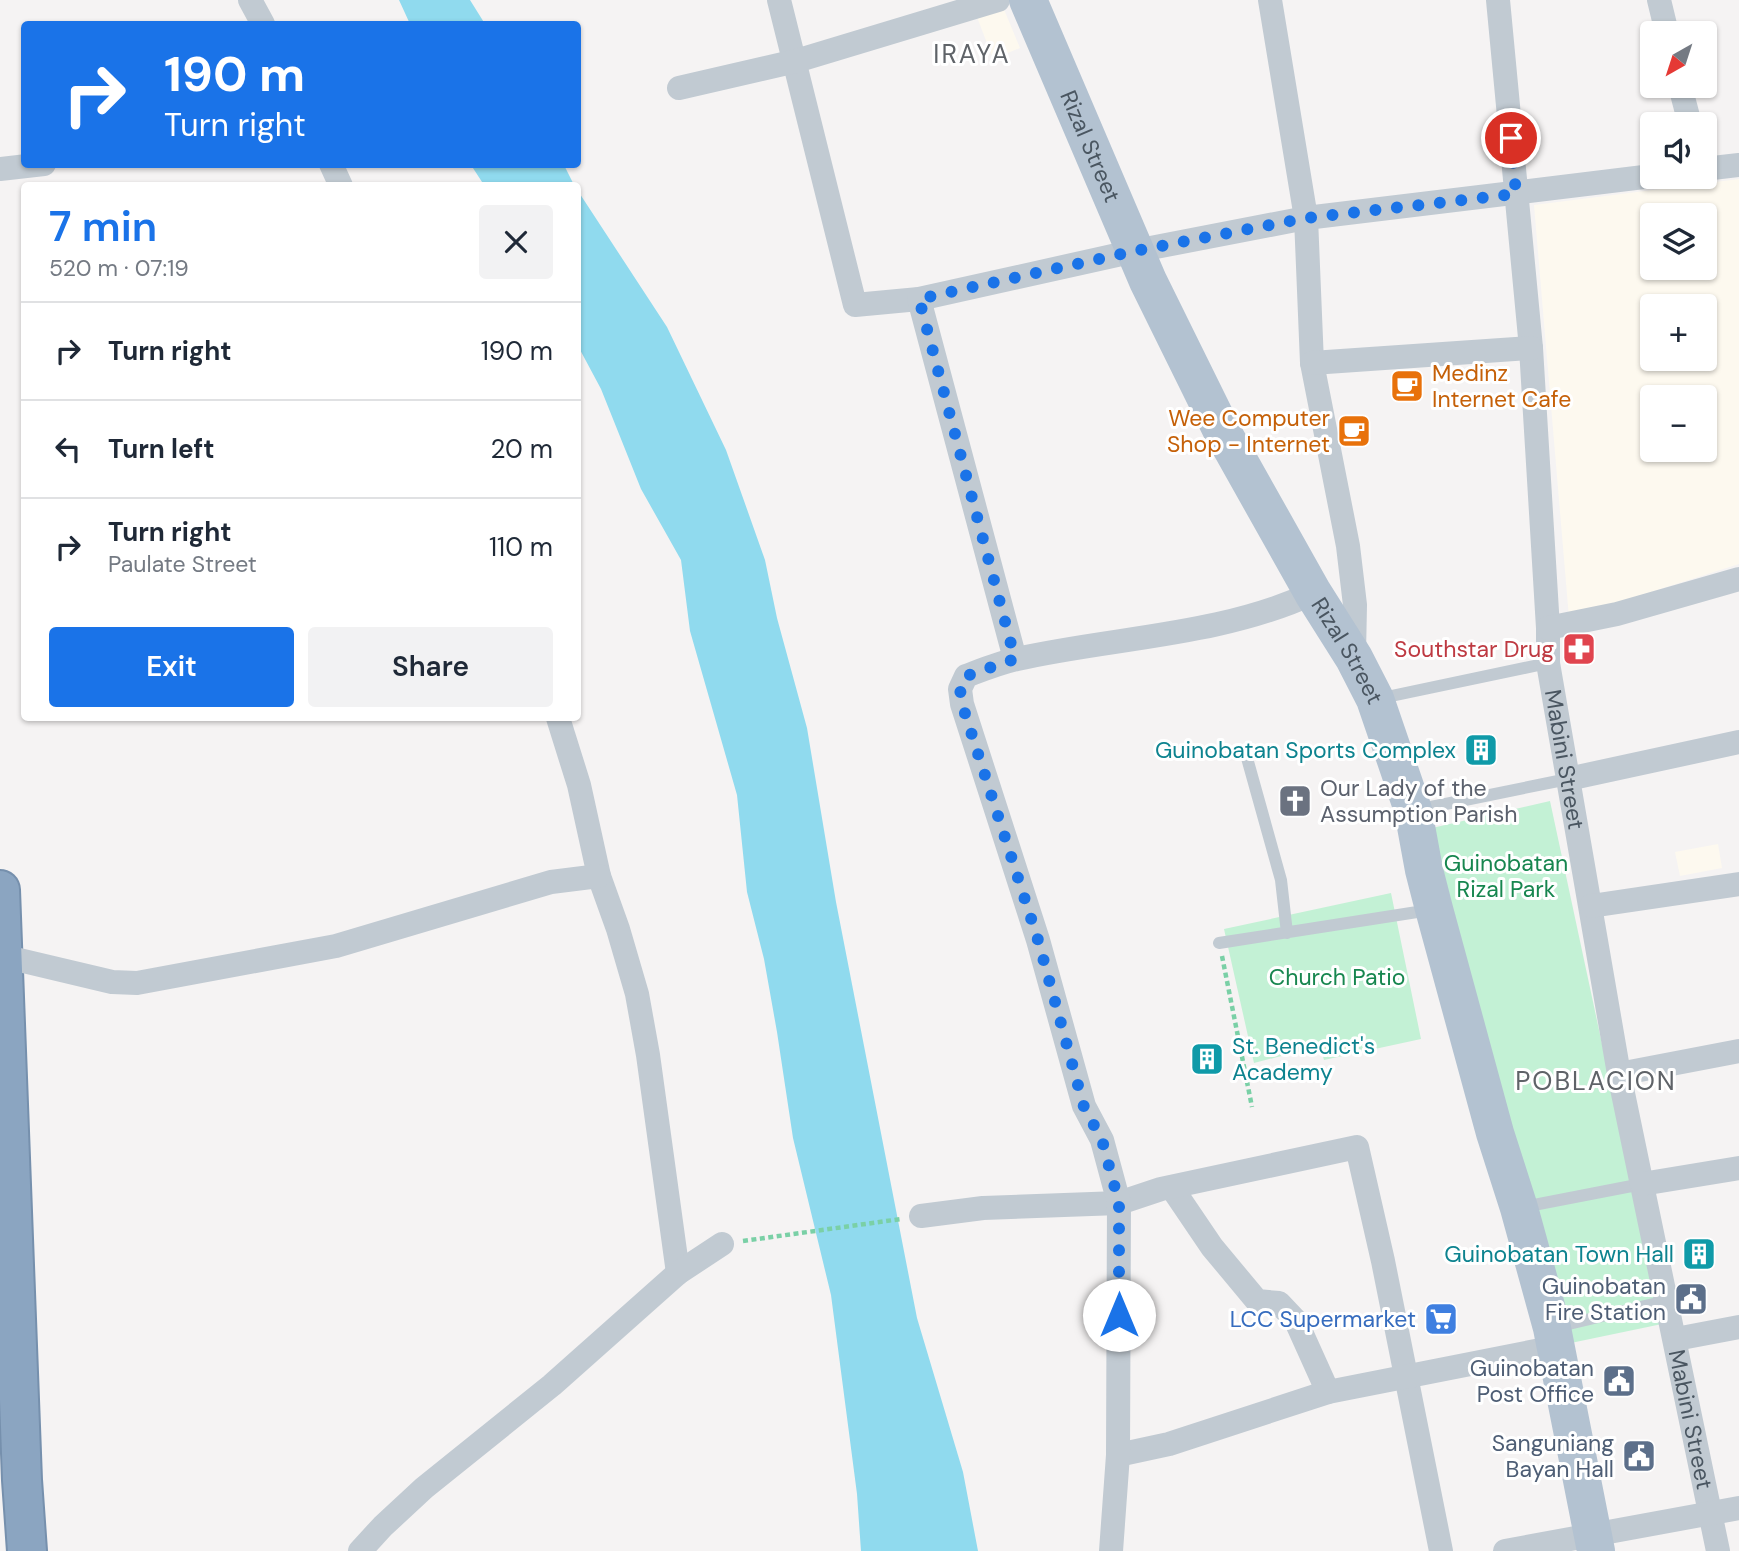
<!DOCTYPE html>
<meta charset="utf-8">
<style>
:root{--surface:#fff;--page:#f2f2f3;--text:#1f2937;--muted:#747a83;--line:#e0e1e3;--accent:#1a73e8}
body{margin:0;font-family:"DM Sans",sans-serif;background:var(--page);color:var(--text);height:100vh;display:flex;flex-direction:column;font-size:26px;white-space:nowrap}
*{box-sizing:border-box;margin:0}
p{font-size:23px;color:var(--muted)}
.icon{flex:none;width:38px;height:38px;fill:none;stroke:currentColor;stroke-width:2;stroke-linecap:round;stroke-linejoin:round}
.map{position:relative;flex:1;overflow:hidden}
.drawer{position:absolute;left:21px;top:182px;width:560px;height:539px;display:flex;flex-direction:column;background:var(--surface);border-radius:7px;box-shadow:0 2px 5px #0004}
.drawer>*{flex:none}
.top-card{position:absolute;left:21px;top:21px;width:560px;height:147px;border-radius:7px;box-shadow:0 2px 5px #0004;background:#1a73e8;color:#fff;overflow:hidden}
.needle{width:46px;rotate:219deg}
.controls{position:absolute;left:1640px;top:21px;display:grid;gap:14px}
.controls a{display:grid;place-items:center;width:77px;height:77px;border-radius:7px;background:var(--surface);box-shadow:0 2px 5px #0004;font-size:35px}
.pin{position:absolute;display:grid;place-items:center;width:60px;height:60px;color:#fff;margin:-30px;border:4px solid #fff;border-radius:50%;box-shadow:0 2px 7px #0007}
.me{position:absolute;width:77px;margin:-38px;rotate:0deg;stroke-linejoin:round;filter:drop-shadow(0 0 5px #0008)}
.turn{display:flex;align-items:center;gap:24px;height:147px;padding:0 28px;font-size:32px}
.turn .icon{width:91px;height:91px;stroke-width:2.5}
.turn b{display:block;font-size:49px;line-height:60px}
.round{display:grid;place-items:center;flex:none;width:74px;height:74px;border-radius:7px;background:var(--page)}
.head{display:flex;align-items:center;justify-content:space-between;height:119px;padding:0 28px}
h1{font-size:42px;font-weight:600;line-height:52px;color:var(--accent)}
.action{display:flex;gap:14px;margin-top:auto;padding:14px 28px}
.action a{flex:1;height:80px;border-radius:7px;background:var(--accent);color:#fff;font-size:28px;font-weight:600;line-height:80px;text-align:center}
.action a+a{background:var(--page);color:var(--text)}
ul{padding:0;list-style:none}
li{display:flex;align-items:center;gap:21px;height:98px;padding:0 28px;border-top:2px solid var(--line)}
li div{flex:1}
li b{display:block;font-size:26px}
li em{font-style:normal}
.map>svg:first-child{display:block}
.commercial{fill:#fdf9ef;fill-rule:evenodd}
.green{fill:#c3f1d5}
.water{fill:#90daee}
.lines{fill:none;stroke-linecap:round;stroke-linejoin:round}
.highway-casing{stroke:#7690ad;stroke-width:42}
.path{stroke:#7ad0a6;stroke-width:4.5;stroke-dasharray:5 3.5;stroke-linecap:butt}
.lane{stroke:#c1cad2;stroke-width:12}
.street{stroke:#c1cad2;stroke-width:24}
.primary{stroke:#b3c2d1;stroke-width:38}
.highway{stroke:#8ba5c1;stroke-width:38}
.route{stroke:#1a73e8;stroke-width:12;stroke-dasharray:0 21.6}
.labels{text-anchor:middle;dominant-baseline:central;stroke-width:6;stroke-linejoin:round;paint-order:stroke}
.street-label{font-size:23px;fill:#4a5661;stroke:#fff}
.food-label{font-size:23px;fill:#c56008;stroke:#fff;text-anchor:start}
.health-label{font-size:23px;fill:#be3a42;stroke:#fff;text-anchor:end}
.culture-label{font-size:23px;fill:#0d838f;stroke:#fff;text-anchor:end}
.worship-label{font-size:23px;fill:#5b616d;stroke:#fff;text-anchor:start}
.park-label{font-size:23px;fill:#17864f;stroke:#fff}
.service-label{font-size:23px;fill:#4e5e75;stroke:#fff;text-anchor:end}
.shop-label{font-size:23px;fill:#366cbe;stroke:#fff;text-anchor:end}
.quarter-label{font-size:26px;letter-spacing:2px;fill:#5f6368;stroke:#fff}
</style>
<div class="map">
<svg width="1739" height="1551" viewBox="0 0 1739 1551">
<rect width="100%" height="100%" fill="#f5f3f3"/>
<path class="commercial" d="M1003 7 1020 48 993 59 977 17Z
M1739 179V564L1569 618 1534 205ZM1652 215H1704V268H1652ZM1652 306H1704V359H1652ZM1652 397H1704V450H1652Z
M1718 844 1722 868 1680 876 1675 852Z"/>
<path class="green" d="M1550 801 1662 1324 1566 1344 1432 828Z
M1391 893 1421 1039 1324 1060 1320 1046 1254 1063 1224 929Z"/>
<path class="water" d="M399 0H470L485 24H410Z
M471 165H564L574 185H484Z
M578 191 667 327 726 450 765 560 777 618 807 728 836 902 917 1318 963 1472 978 1551H861L857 1494 831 1295 793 1138 777 1032 764 959 747 892 737 795 690 631 681 560 641 489 601 389 578 346Z"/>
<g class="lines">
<defs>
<path id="highway" d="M0 890 22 1480 27 1551"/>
</defs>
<use href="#highway" class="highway-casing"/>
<path class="path" d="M1222 956 1252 1107
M743 1241 901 1219"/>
<path class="lane" d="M1377 699 1548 663
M1247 758 1281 880 1287 933
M1416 810 1568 779
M1219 943 1430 910
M1523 1207 1642 1184
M1556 1327 1666 1301"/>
<g class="street">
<path d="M250 0 263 24"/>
<path d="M779 0 855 305 919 299 1135 251 1306 218 1652 176"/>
<path d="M1270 0 1306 218 1312 363 1348 546 1355 605 1354 654"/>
<path id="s1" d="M1498 0 1531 348 1548 628V663L1619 1074 1718 1551"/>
<path d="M1659 0 1667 33"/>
<path d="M1680 86 1690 124"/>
<path d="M679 88 796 61 998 0"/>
<path d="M331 164 341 186"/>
<path d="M0 169 44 164"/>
<path d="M1704 169 1739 165"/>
<path d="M919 299 1015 659"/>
<path d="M1312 363 1531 348"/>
<path d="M1548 628 1617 614 1739 579"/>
<path d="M558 718 579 785 599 876 618 929 637 994 648 1055 678 1273"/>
<path d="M1568 779 1739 742"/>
<path d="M1591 906 1739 884"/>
<path d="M2 956 112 982 137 983 336 946 551 882 599 876"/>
<path d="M1619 1074 1739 1051"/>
<path d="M1642 1184 1739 1168"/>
<path d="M1172 1188 1212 1247 1257 1301 1279 1303 1296 1321 1328 1392"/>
<path d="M921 1216 983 1208 1119 1203 1161 1189 1357 1147 1383 1261 1441 1551"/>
<path d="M1676 1339 1739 1327"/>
<path d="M1118 1455 1169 1444 1328 1392 1556 1347"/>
<path d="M360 1551 383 1526 424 1488 552 1385 678 1273 722 1244"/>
<path d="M1111 1551 1118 1455 1119 1203 1102 1140 1084 1106 1038 940 962 704 960 689 966 676C982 670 999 663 1017 659 1115 637 1220 636 1313 593"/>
<path d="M1505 1551 1739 1508"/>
</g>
<path class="primary" id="s2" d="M1028 0 1148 281 1222 431 1313 593 1354 658 1375 699 1413 810 1424 870 1434 909 1495 1133 1519 1208 1552 1328 1596 1551"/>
<use href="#highway" class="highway"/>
</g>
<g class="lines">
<path class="route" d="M1119 1315V1203L1102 1140 1084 1107 1038 940 962 704 960 689 966 676 1015 659 919 299 1135 251 1306 218 1516 194 1511 138"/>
</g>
<defs>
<symbol id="cafe-square" viewBox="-11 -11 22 22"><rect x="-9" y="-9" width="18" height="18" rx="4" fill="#e8710a" stroke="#fff"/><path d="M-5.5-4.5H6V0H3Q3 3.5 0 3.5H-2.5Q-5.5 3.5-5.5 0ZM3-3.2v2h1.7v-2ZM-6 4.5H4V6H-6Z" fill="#fff"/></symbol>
<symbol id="pharmacy-square" viewBox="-11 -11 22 22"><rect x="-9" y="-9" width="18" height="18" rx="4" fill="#e0444e" stroke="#fff"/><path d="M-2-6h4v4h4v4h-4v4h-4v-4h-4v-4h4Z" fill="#fff"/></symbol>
<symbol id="building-square" viewBox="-11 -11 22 22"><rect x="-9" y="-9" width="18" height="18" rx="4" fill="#0f9aa8" stroke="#fff"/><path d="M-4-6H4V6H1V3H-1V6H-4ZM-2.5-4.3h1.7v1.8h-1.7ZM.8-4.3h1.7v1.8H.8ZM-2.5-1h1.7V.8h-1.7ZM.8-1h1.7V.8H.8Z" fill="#fff"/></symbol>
<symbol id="church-square" viewBox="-11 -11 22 22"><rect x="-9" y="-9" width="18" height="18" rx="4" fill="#6b7280" stroke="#fff"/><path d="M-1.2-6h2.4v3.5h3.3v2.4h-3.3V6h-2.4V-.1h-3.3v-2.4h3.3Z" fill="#fff"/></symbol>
<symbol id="civic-square" viewBox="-11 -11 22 22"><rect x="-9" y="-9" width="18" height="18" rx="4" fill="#5c6f8a" stroke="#fff"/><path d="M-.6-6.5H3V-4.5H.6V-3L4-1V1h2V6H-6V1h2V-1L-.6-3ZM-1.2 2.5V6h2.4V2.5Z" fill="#fff"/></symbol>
<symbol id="supermarket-square" viewBox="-11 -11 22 22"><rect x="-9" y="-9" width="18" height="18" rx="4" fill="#3f7fe0" stroke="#fff"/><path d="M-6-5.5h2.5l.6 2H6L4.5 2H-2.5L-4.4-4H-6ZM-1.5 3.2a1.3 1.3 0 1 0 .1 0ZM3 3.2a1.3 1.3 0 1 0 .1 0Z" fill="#fff"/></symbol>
</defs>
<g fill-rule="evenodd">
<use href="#cafe-square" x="1388" y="367" width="38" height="38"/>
<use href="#cafe-square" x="1335" y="412" width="38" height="38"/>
<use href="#pharmacy-square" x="1560" y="630" width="38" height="38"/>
<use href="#building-square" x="1462" y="731" width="38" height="38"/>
<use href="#church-square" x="1276" y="782" width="38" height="38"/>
<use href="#building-square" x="1188" y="1040" width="38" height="38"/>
<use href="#building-square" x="1680" y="1235" width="38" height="38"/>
<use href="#civic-square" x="1672" y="1280" width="38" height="38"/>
<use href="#supermarket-square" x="1422" y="1300" width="38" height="38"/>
<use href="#civic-square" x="1600" y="1362" width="38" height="38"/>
<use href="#civic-square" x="1620" y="1437" width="38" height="38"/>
</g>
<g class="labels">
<g class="street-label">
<text stroke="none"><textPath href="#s2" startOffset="159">Rizal Street</textPath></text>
<text stroke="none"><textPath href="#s2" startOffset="726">Rizal Street</textPath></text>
<text stroke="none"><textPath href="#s1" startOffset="763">Mabini Street</textPath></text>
<text stroke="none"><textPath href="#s1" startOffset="1435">Mabini Street</textPath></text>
</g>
<g class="food-label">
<text x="1432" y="373">Medinz<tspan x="1432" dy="26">Internet Cafe</tspan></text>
<text x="1330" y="418" text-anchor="end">Wee Computer<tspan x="1330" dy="26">Shop - Internet</tspan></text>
</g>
<g class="health-label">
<text x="1554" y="649">Southstar Drug</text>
</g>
<g class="culture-label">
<text x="1456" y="750">Guinobatan Sports Complex</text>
<text x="1232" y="1046" text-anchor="start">St. Benedict's<tspan x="1232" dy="26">Academy</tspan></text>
<text x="1674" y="1254">Guinobatan Town Hall</text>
</g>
<g class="worship-label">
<text x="1320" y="788">Our Lady of the<tspan x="1320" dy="26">Assumption Parish</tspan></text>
</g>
<g class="park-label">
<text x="1506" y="863">Guinobatan<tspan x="1506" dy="26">Rizal Park</tspan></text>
<text x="1337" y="977">Church Patio</text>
</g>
<g class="service-label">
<text x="1666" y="1286">Guinobatan<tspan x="1666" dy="26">Fire Station</tspan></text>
<text x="1594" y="1368">Guinobatan<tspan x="1594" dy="26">Post Office</tspan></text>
<text x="1614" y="1443">Sanguniang<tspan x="1614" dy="26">Bayan Hall</tspan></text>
</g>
<g class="shop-label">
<text x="1416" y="1319">LCC Supermarket</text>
</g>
<g class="quarter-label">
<text x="972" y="54">IRAYA</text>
<text x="1596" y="1081">POBLACION</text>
</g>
</g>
</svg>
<div class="controls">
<a><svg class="needle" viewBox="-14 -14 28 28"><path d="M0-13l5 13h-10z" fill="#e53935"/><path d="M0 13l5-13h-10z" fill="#747a83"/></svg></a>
<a><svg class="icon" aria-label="sound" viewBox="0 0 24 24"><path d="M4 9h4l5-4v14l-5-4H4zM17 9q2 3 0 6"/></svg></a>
<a><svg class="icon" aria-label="layers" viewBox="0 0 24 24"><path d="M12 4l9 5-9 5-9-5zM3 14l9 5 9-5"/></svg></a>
<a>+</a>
<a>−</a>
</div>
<div class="pin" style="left:1511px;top:138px;background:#d93025"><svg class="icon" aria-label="arrive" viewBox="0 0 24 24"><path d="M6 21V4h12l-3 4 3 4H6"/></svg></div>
<svg class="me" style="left:1119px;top:1315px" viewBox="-20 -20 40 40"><circle r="19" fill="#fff"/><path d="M0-13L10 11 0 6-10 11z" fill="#1a73e8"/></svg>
<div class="top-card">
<div class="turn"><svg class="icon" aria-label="right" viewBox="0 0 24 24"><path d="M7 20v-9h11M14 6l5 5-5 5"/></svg><div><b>190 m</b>Turn right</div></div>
</div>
<section class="drawer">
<div class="head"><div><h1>7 min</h1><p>520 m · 07:19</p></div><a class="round"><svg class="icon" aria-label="close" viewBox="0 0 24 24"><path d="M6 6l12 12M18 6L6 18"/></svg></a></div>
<ul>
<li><svg class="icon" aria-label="right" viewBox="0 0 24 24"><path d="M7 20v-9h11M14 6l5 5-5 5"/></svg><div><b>Turn right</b></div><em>190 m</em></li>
<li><svg class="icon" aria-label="left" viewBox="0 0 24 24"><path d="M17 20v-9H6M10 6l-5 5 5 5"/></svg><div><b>Turn left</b></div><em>20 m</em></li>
<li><svg class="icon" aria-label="right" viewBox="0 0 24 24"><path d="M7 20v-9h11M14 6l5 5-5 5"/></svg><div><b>Turn right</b><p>Paulate Street</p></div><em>110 m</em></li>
</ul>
<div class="action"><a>Exit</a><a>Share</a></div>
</section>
</div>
